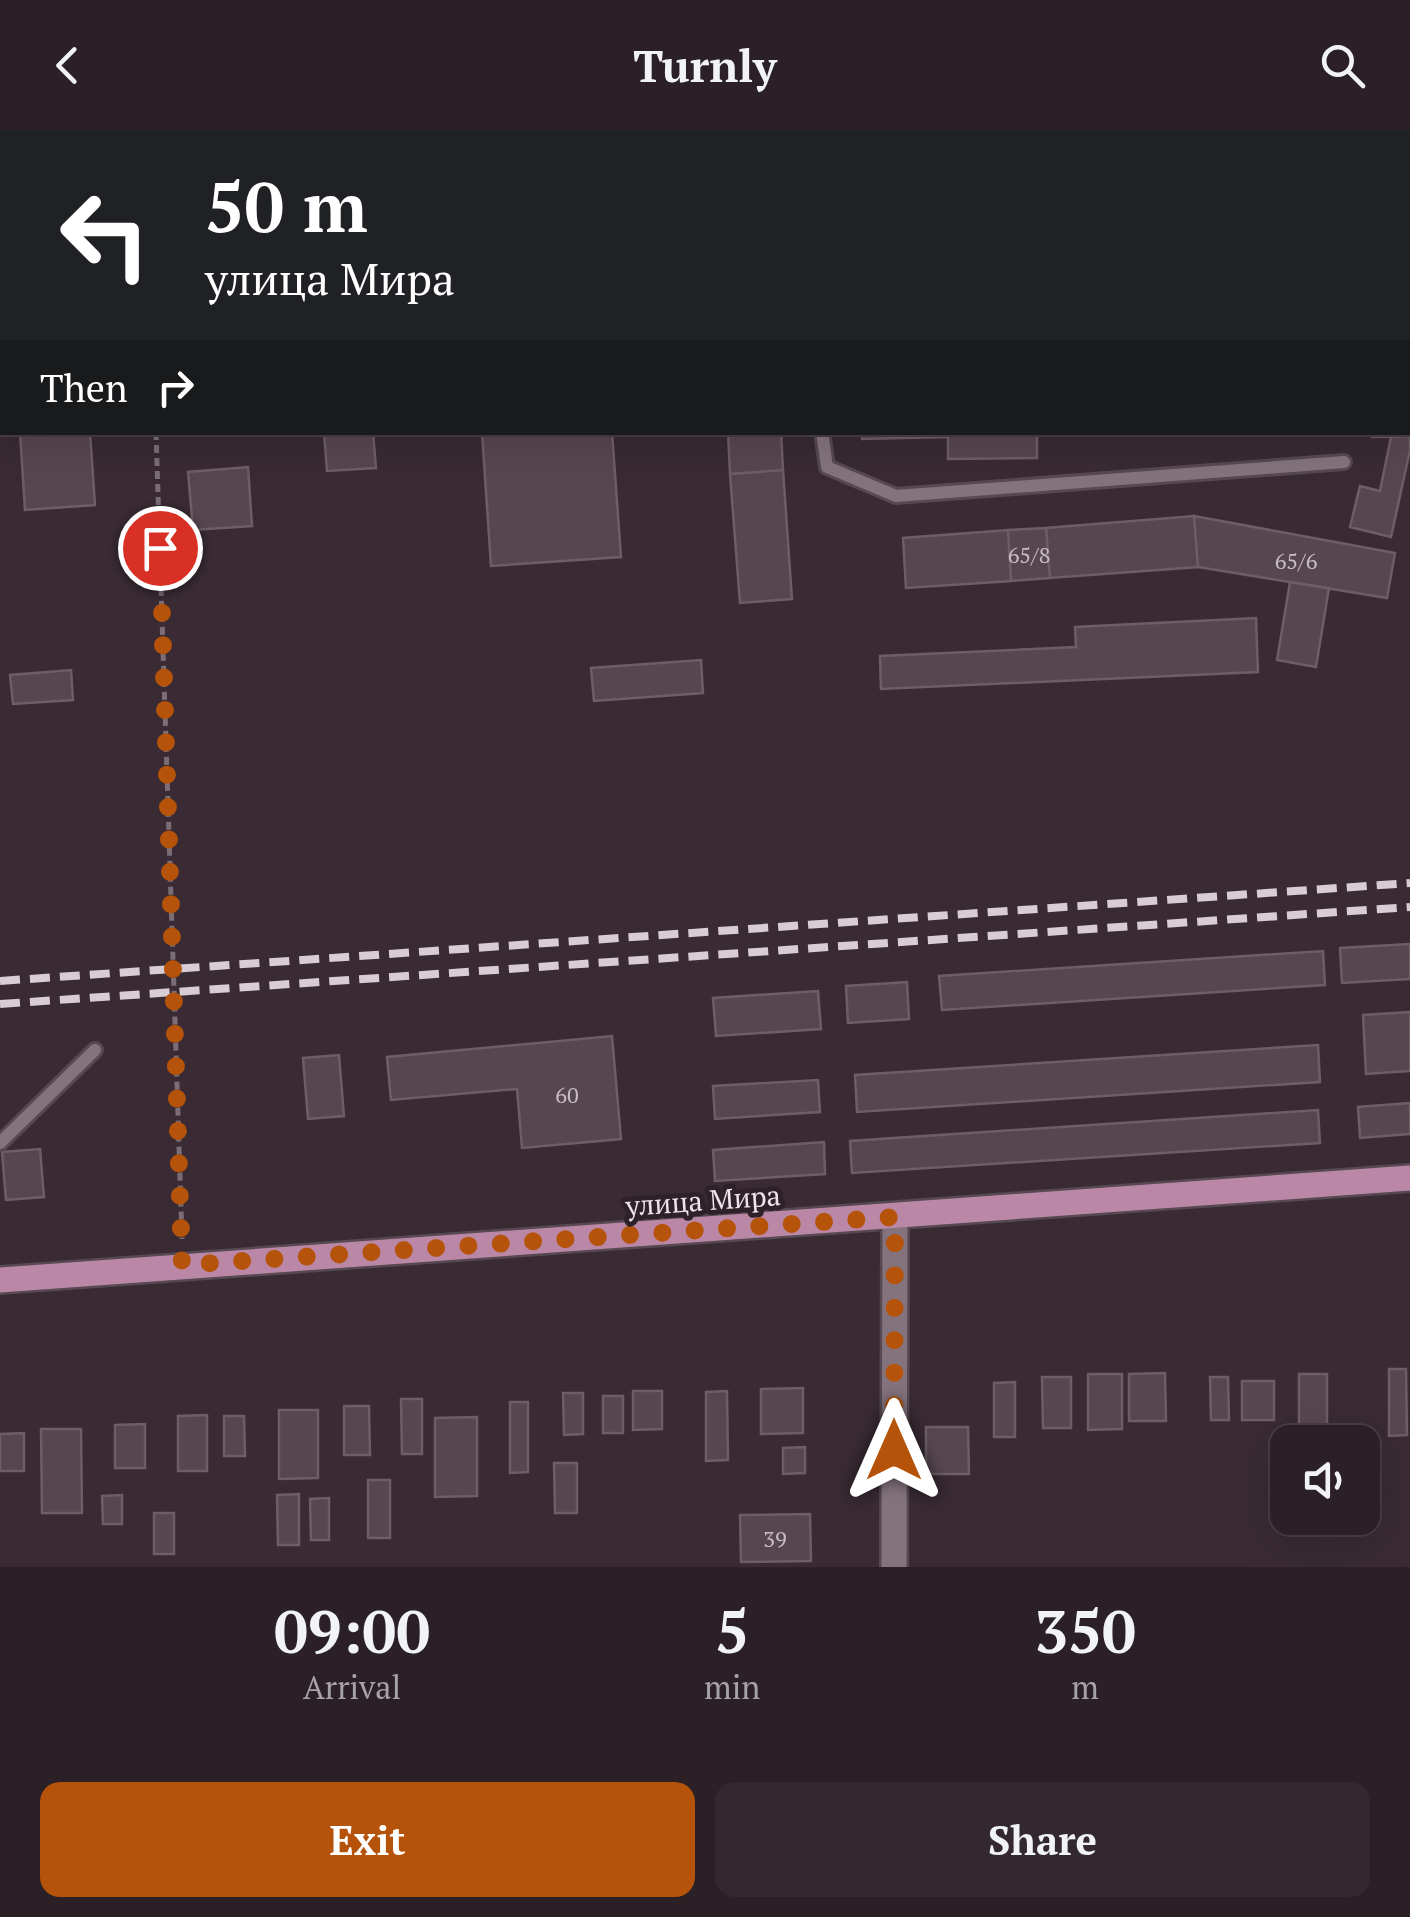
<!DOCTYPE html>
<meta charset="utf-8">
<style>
:root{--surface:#2b2026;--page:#33282e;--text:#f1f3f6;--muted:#a6a3a7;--line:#473e43;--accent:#b45309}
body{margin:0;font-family:"PT Serif",serif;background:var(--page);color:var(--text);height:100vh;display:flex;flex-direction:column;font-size:38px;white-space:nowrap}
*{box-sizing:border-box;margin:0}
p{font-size:32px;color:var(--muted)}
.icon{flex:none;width:55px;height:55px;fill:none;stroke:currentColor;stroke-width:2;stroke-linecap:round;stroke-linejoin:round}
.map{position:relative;height:1437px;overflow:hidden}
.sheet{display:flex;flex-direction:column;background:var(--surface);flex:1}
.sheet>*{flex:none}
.top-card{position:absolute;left:0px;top:0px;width:1410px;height:305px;box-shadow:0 10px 40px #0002,0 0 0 2px var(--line);background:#202124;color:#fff;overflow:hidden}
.controls{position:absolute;left:1270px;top:1295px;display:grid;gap:20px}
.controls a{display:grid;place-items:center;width:110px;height:110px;border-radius:20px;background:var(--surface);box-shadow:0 10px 40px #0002,0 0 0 2px var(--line);font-size:50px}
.pin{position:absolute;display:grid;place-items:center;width:85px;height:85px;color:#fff;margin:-42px;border:5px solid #fff;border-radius:50%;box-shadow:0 2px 10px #0007}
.me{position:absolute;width:110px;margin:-55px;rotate:0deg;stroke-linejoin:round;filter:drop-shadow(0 0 8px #0008)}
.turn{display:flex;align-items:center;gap:35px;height:210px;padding:0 40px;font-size:45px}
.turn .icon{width:130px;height:130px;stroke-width:2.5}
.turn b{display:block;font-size:70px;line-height:85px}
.then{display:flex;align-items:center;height:95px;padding:0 40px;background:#0003;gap:20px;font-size:38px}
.eta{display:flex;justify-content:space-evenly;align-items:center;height:170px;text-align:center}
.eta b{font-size:60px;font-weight:700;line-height:70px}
.button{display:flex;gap:20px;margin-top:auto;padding:20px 40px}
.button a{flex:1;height:115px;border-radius:20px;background:var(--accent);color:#fff;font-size:40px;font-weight:700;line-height:115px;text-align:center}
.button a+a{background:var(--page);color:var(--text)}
header{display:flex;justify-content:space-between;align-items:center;height:130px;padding:0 40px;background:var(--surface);font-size:45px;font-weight:700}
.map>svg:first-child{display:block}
.building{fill:#564650;stroke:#6e5d67;stroke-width:2.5}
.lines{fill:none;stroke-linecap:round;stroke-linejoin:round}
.lane-casing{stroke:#564951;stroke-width:18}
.street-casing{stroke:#564951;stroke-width:30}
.secondary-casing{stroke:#564951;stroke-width:30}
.primary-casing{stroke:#564951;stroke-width:30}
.path{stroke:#7b6d75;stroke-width:5;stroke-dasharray:8 5;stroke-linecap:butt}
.lane{stroke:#84737d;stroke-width:12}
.street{stroke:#84737d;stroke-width:25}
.secondary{stroke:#84737d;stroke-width:25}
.primary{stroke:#bb87a7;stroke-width:25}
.rail{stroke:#d7cdd2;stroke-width:8;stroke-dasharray:20 10;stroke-linecap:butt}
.route{stroke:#b45309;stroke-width:18;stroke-dasharray:0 32.4}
.labels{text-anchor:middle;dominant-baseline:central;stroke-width:10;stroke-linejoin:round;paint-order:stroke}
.number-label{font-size:22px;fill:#c8bcc3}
.street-label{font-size:28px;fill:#eee4e9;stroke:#2f2129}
</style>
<header><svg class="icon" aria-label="back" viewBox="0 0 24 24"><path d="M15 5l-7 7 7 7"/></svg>Turnly<svg class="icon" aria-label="search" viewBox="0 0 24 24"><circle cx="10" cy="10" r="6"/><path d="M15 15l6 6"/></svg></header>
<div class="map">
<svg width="1410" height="1437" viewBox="0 0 1410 1437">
<rect width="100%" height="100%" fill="#392a33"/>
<path class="building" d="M1408 212H1410V306L1372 307V302H1408Z
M20 302H90L95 375 25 380Z
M324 302H373L376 338 327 341Z
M482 302H612L621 427 491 436Z
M728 302H781L783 340 730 344Z
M862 302H1037V328L948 329V307L862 309Z
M1410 306V320L1391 407 1350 397 1360 356 1380 361 1391 307Z
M248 337 252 396 193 400 188 342Z
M783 340 792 469 740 473 730 344Z
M1194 386 1395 423 1387 468 1198 437Z
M1194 386 1198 437 1050 448 1046 398Z
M1046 398 1050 448 1011 451 1008 400Z
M1008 400 1011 451 906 458 903 408Z
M1290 452 1329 458 1316 537 1277 530Z
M1256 488 1258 542 881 559 880 526 1076 517 1075 497Z
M701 530 703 563 594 571 591 538Z
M71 540 73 570 13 574 10 545Z
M1410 814V849L1342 853 1340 818Z
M1323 821 1325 855 942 880 939 846Z
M907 852 909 889 848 893 846 856Z
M818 861 821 899 716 906 713 868Z
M1410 882V941L1366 944 1363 885Z
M612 906 621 1009 522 1018 517 959 391 970 387 927Z
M1318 915 1320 952 857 982 855 945Z
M339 925 344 986 308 989 303 928Z
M818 950 820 982 715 989 713 956Z
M1410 973V1004L1360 1008 1358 977Z
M1318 980 1320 1013 852 1043 850 1011Z
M824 1012 825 1044 715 1051 713 1020Z
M40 1019 44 1067 6 1070 2 1022Z
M1389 1239H1406L1407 1305 1389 1306Z
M1165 1243 1166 1291H1129V1244Z
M1088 1244H1122V1299L1088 1300Z
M1299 1244H1327V1308H1299Z
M1042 1247H1071V1298H1043Z
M1210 1247H1228L1229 1290H1211Z
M1242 1251H1274V1290H1242Z
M1015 1252V1307H994V1253Z
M803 1258V1303L761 1304V1259Z
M633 1261H662V1299L633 1300Z
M727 1261 728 1330 706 1331V1262Z
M563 1263H583V1304L564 1305Z
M603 1266H623V1303H603Z
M401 1269H422V1324H402Z
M510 1272H528V1342L510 1343Z
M344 1276H369L370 1325H344Z
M279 1280H318V1348L279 1349Z
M207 1285V1341H178V1286Z
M224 1286H244L245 1326H224Z
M477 1287V1366L435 1367V1288Z
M145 1294V1338H115V1295Z
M926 1297H968L969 1344H926Z
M41 1299H81L82 1383H42Z
M24 1303V1341H0V1304Z
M805 1317V1343L783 1344V1318Z
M554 1333H577V1383H555Z
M368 1350H390V1408H368Z
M299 1364V1415H278L277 1365Z
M122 1365V1394H103L102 1366Z
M329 1368V1410H311L310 1369Z
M154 1383H174V1424H154Z
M810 1384 811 1431 741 1432 740 1385Z"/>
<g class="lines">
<defs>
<path id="lane" d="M822 302 827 337 896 366 1344 332
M0 1013 95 920"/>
<path id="street" d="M1408 179H1410
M894 1437 895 1087"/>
<path id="secondary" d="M799 0V2"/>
<path id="primary" d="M0 1150 1410 1048"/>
</defs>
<use href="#lane" class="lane-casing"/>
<use href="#street" class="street-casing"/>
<use href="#secondary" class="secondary-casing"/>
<use href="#primary" class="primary-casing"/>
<path class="path" d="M146 0V2
M156 302 182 1109"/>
<use href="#lane" class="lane"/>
<use href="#street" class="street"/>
<use href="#secondary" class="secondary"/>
<use href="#primary" class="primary"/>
<path class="rail" d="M0 851 1410 753
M0 874 1410 777"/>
</g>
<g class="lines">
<path class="route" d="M160 418 182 1135 895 1087 894 1320"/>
</g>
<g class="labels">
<g class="number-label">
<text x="1029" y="424">65/8</text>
<text x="1296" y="430">65/6</text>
<text x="567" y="964">60</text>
<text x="775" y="1408">39</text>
</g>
<g class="street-label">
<text transform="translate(703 1070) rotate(-4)">улица Мира</text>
</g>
</g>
</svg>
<div class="controls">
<a><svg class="icon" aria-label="sound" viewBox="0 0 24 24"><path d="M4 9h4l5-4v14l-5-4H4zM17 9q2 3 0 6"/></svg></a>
</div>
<div class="pin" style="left:160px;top:418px;background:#d93025"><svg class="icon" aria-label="arrive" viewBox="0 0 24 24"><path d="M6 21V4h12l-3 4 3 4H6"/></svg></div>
<svg class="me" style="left:894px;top:1320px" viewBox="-20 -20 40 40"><path d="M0-17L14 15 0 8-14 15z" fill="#b45309" stroke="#fff" stroke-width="4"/></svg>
<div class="top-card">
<div class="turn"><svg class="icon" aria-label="left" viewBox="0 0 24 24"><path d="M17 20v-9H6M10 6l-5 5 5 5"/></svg><div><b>50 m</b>улица Мира</div></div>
<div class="then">Then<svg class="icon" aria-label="right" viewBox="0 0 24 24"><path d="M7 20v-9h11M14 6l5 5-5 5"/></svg></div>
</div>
</div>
<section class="sheet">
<div class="eta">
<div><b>09:00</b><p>Arrival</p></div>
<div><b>5</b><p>min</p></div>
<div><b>350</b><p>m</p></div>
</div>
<div class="button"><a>Exit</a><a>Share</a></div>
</section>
